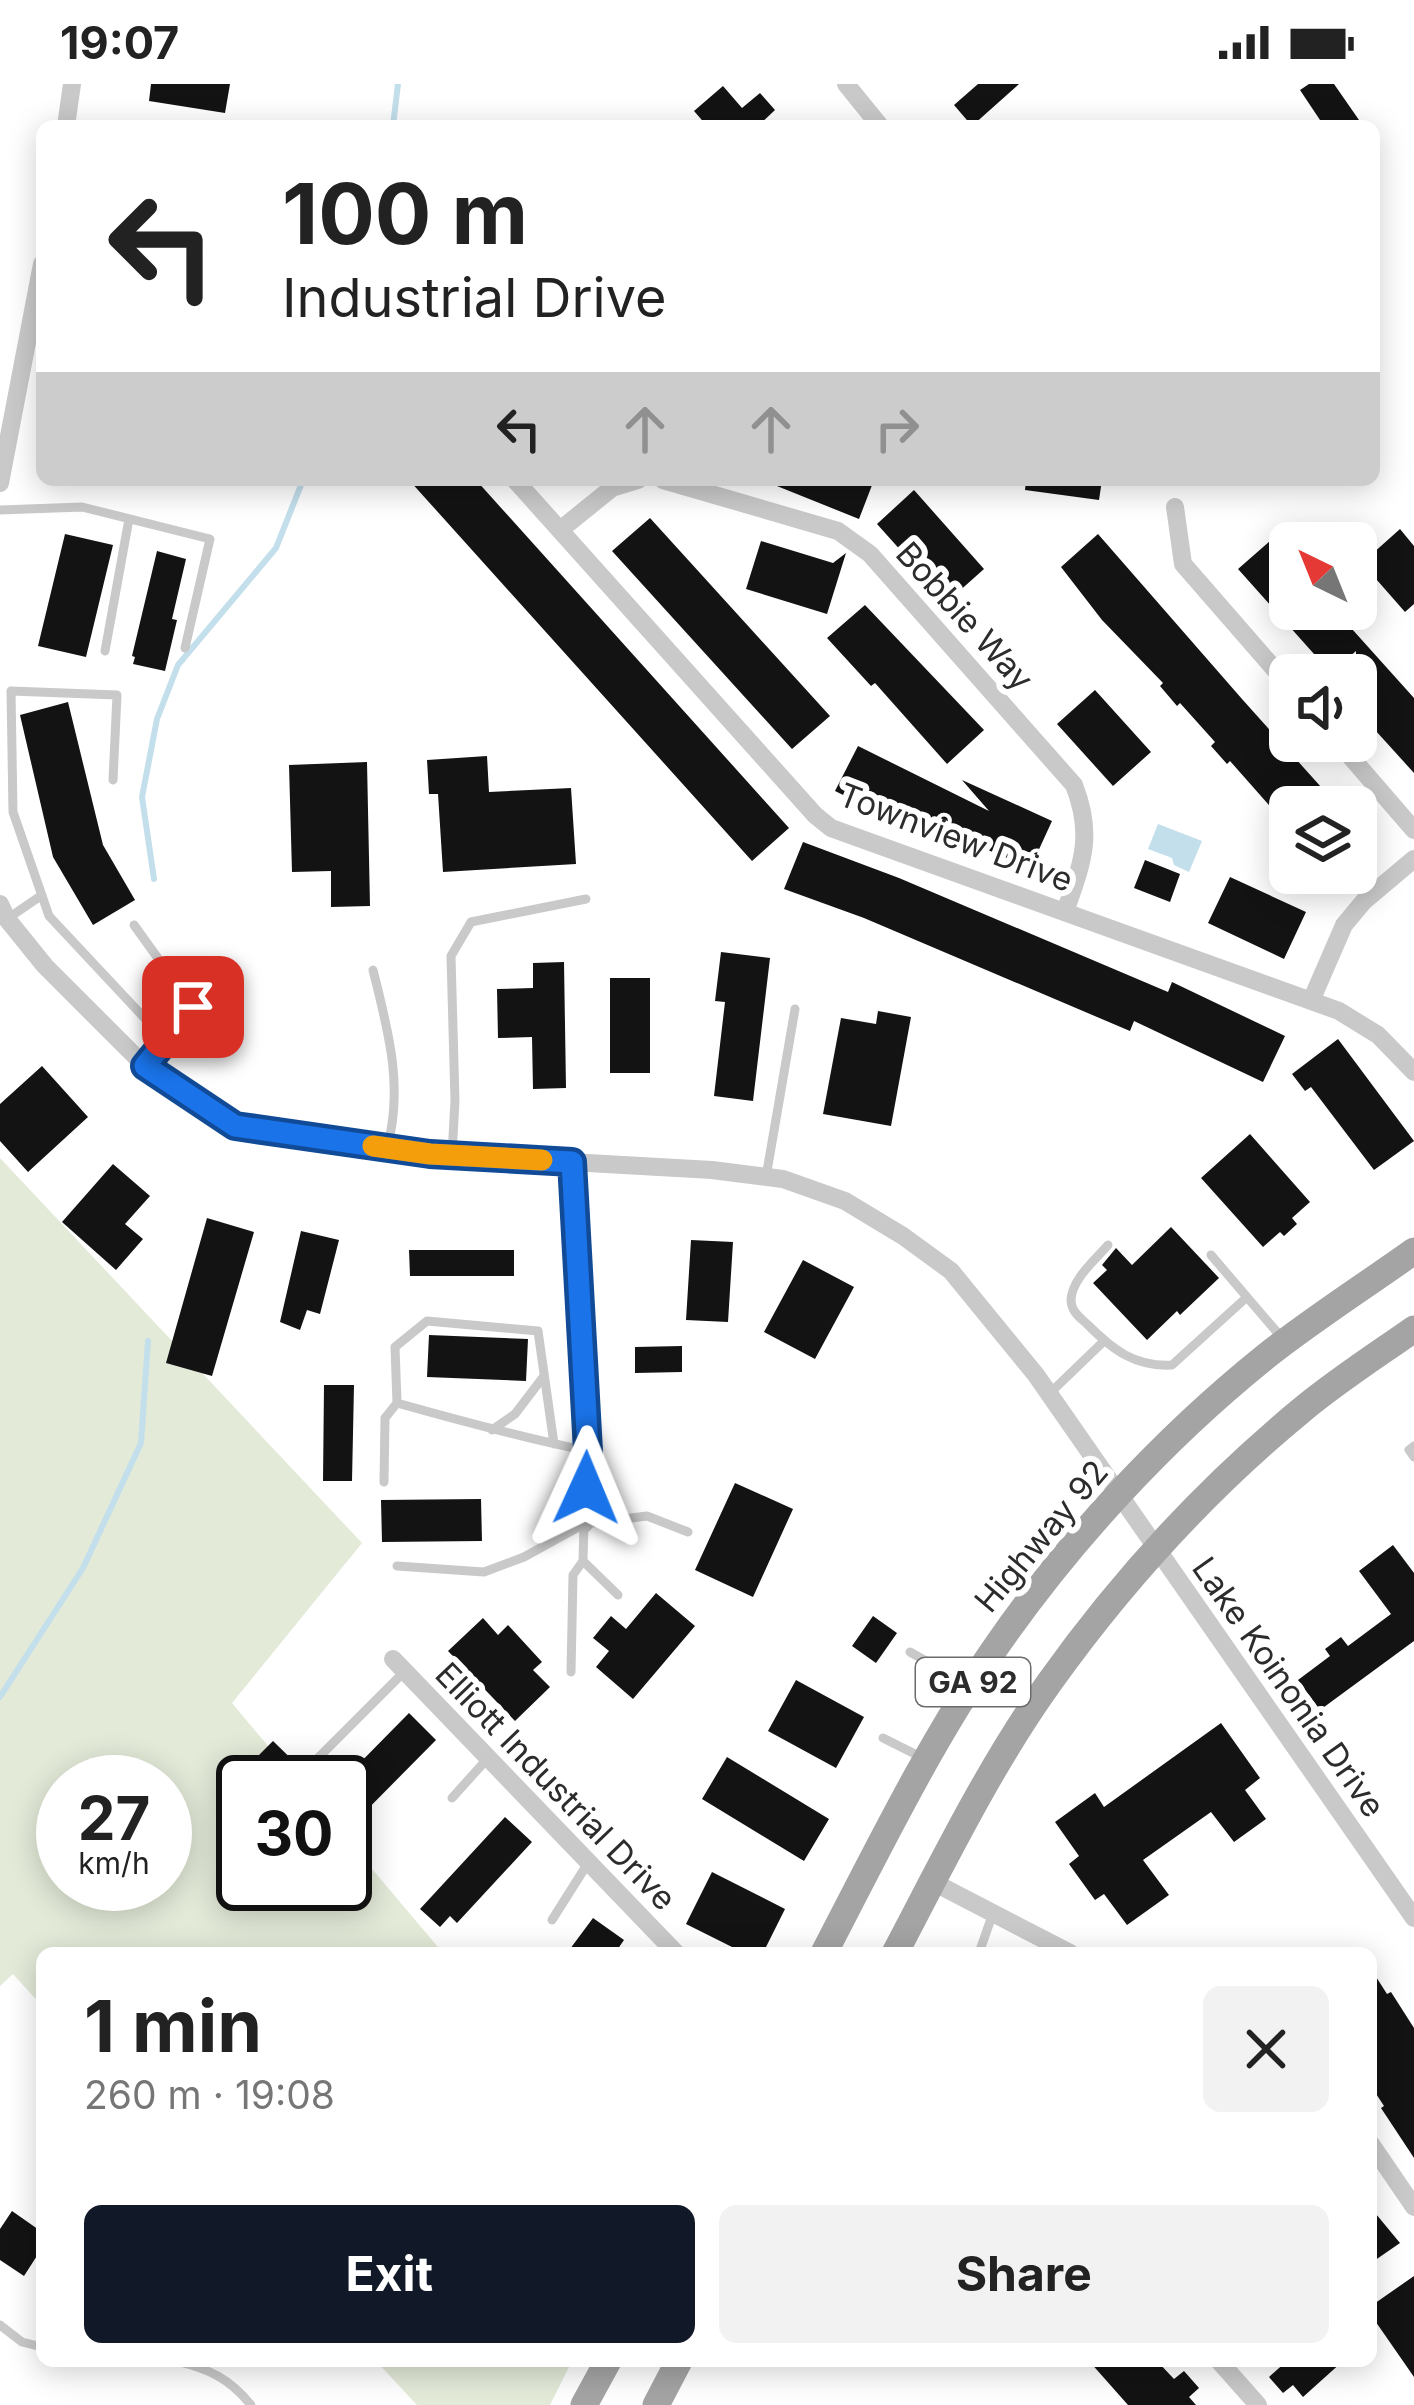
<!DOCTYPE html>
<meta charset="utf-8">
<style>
:root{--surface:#fff;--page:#f2f2f2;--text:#222;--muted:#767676;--accent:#111827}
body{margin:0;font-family:Inter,sans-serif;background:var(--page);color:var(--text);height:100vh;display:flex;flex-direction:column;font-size:45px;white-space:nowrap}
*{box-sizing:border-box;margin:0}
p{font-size:39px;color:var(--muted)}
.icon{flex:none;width:66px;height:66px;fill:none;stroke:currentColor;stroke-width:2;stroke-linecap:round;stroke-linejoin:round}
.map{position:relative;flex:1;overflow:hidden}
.details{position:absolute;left:36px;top:1863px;width:1341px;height:420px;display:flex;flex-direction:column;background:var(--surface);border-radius:18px;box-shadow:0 6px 30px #0003}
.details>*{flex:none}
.top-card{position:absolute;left:36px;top:36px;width:1344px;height:366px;border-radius:18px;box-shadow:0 6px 30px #0003;background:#fff;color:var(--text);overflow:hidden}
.needle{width:78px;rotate:317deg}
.buttons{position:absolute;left:1269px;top:438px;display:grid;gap:24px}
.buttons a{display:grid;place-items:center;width:108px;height:108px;border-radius:18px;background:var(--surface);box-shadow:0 6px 30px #0003;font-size:60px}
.speed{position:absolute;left:36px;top:1671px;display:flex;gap:24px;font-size:60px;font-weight:700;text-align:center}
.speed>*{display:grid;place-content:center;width:156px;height:156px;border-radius:50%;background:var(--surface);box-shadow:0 6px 30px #0003;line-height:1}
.speed small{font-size:30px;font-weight:400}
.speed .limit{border:6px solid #111;border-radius:18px;background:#fff;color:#111}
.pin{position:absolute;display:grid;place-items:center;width:102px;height:102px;color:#fff;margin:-51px;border-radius:24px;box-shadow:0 6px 18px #0006}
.me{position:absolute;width:132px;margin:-66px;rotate:1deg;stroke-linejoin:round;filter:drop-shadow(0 0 9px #0008)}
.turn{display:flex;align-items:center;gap:42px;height:252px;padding:0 48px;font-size:54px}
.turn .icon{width:156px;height:156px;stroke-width:2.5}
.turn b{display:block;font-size:84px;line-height:102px}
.lanes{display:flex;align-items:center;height:114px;padding:0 48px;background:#0003;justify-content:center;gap:60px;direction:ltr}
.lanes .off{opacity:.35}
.round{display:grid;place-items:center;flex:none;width:126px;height:126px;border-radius:18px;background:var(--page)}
.overview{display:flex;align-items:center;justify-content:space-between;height:204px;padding:0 48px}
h1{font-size:72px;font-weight:700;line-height:90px}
.primary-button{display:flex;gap:24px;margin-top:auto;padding:24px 48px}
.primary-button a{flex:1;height:138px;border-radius:18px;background:var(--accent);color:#fff;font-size:48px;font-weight:700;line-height:138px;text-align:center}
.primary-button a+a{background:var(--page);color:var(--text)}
.status{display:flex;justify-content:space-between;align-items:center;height:84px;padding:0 60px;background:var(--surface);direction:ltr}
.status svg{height:33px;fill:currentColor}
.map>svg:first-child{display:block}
.green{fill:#e3ead8;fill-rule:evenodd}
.water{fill:#c3dfec}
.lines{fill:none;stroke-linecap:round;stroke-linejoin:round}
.stream{stroke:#c3dfec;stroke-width:6}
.building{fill:#131313}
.lane{stroke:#c9c9c9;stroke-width:9}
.street{stroke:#c9c9c9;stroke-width:18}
.primary{stroke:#a4a4a4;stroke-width:27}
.route-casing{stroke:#114b97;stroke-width:30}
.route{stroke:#1a73e8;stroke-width:21}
.slow{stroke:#f59e0b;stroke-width:21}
.labels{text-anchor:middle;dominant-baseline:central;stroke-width:12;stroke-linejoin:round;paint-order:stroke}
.shield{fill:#fff;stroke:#6b6b6b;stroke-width:3}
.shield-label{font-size:30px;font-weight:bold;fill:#2c2c2c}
.street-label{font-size:33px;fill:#2c2c2c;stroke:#fff}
</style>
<div class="status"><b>19:07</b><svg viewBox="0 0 49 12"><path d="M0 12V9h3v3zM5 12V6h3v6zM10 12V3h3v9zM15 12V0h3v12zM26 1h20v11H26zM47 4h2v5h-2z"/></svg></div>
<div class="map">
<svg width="1414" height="2321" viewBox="0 0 1414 2321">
<rect width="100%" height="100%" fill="#fff"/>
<path class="green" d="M0 1074 362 1459 232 1619 298 1698H243V1800H345V1753L443 1869H42V1922L13 1890 0 1902ZM63 1698H165V1800H63Z
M376 2277H572L550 2321H417Z"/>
<path class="water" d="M1158 740 1202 757 1189 788 1174 781 1172 774 1148 765Z"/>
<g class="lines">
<path class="stream" d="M393 42 398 0
M154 795 142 713 157 635 178 581 276 464 303 396
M0 1613 83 1484 141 1359 148 1257"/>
</g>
<path class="building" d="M151 0H230L225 29 149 17Z
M978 0H1019L972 42 954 21Z
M1309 0H1334L1359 36 1350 42H1324L1300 6Z
M723 2 742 24 760 9 775 26 758 42H707L694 27Z
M409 396H476L789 744 752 777Z
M762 396H874L859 435Z
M1026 396H1102L1099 416 1025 406Z
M914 406 984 485 947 518 877 440Z
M650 434 830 632 792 665 612 467Z
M1400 445 1414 462V520L1405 528 1362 479Z
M1279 449 1290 462V525H1334L1414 614V689L1356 625V567L1331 589 1238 485Z
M65 450 113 461 86 573 38 562Z
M1098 450 1242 615 1339 723H1290V745L1230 677 1227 680 1211 662 1215 658 1180 619 1177 622 1160 602 1163 599 1102 536 1061 483Z
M761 457 833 479 846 469 827 530 746 505Z
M157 467 186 475 172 535 177 536 165 587 133 580 135 573 132 572Z
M865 521 984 646 947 680 875 599 871 602 827 554Z
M1095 606 1151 668 1113 702 1057 640Z
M68 618 103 761 135 816 93 841 53 773 20 631Z
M858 662 989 727 962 696 1052 737 1030 785 937 743 931 754 835 707Z
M487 672 489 708 571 704 576 780 443 788 438 710H429L427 676Z
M367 678 370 822 331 823V787L292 788 289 681Z
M803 758 899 794 1168 908 1172 898 1285 952 1263 998 1134 937 1130 947 864 834 784 805Z
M1145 776 1180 790 1170 818 1134 804Z
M1230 793 1306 828 1284 875 1208 839Z
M721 868 770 874 753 1017 714 1012 725 918 715 917Z
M564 878 566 1004 533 1005 532 953 498 954 497 905 533 904V879Z
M610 894H650V989H610Z
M878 927 911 933 891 1042 823 1030 841 934 876 940Z
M1338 955 1414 1057 1374 1086 1311 1003 1305 1007 1292 990Z
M42 982 88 1033 28 1088 0 1057V1020Z
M1250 1050 1310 1118 1292 1134 1297 1140 1284 1152 1280 1148 1263 1163 1201 1094Z
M113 1080 150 1112 125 1140 143 1155 116 1186 62 1138Z
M207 1134 254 1148 212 1292 166 1279Z
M1171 1143 1219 1194 1180 1231 1177 1227 1147 1256 1093 1199 1107 1186 1102 1181 1116 1164 1132 1181Z
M301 1147 339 1156 320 1230 307 1226 300 1246 280 1238Z
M691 1156 733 1158 728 1238 686 1236Z
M409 1166H514V1192H410Z
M803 1176 854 1203 815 1275 764 1248Z
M429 1251 528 1255 526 1297 427 1293Z
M682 1262V1288L635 1289V1263Z
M324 1301H354L352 1397H323Z
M735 1399 793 1425 753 1513 695 1486Z
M481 1415 482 1457 382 1458 381 1416Z
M1393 1461 1414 1489V1557L1320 1626 1298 1596 1330 1572 1325 1565 1341 1553 1348 1562 1391 1530 1359 1487Z
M656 1509 695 1542 633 1615 596 1583 609 1567 593 1554 611 1532 626 1545Z
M873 1532 897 1549 876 1579 852 1562Z
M483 1534 498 1551 508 1541 542 1578 533 1586 550 1603 515 1637 448 1567Z
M796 1596 864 1633 836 1684 768 1647Z
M409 1629 436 1656 345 1748V1694Z
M1221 1639 1260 1694 1245 1706 1266 1735 1234 1758 1211 1728 1143 1776 1169 1811 1127 1841 1104 1810 1095 1816 1069 1780 1079 1772 1055 1738 1095 1709 1104 1723Z
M273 1657 315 1698H268L250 1680Z
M727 1673 829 1735 804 1777 702 1715Z
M505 1733 532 1758 457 1839 450 1832 440 1843 420 1825Z
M712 1788 785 1825 763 1869H744L686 1840Z
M593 1834 624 1856 615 1869H567Z
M1371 1885 1387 1910 1391 1908 1414 1944V2074L1381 2024 1384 2022 1371 2002Z
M1371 2124 1400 2159 1371 2179Z
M12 2127 42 2148V2164L24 2192 0 2176V2145Z
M1414 2192V2293L1371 2231V2222Z
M1089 2277H1157L1174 2295 1184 2287 1199 2304 1189 2313 1196 2321H1128Z
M1287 2277H1343L1303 2313 1293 2301 1283 2309 1269 2293Z"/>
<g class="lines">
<path class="lane" d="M0 426 82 423 210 455 185 564
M105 567 129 435
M113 696 117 611 11 607 13 728 49 832 166 957
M7 835 42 811
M134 841 193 923 145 982
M373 886C388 946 404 1003 387 1064
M452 1071 455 1017 451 872 471 838 586 815
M766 1093 795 925
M1108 1161C1095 1176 1071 1196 1071 1217 1072 1229 1081 1234 1088 1241 1113 1266 1135 1283 1172 1281L1247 1213
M1211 1171 1282 1254
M1049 1310 1104 1257
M492 1346 515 1330 544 1292
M554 1360 538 1247 427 1237 395 1263 397 1319C461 1337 524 1354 588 1367
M1414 1362 1409 1366 1414 1373
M384 1398 385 1334 397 1319
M583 1477 618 1511
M397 1482 484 1488 524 1473 584 1440 647 1432 688 1448
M910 1568 966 1600
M571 1588 573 1491 583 1477 584 1440
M883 1654 923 1674
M315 1677 405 1587
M452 1714 488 1674
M552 1836 588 1779
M979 1869 993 1829
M0 2241 22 2258 42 2263
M176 2277C209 2285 229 2294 251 2321"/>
<path class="street" d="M846 0 880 42
M66 42 72 0
M515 396 815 731 831 744 1339 927 1378 951 1414 988
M663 396 838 447 870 470 1074 701C1094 752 1082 779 1065 828
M0 399 42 180
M1175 423 1183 480 1290 603
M560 446 612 404 638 396
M1337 657 1414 746
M0 820 7 835 45 882 145 982 235 1042 430 1070 712 1086 783 1095 845 1117 903 1152 951 1187 1036 1291 1414 1834
M1311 917 1344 841 1364 817 1414 775
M572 1078 588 1367 584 1440
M393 1575 676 1869
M933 1798 1070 1869
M1371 2060 1414 2123
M1219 2277 1258 2321"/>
<path class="primary" d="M824 1869C877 1767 928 1662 993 1567 1067 1459 1163 1355 1265 1273 1313 1235 1365 1202 1414 1167
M895 1869C943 1778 989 1683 1049 1599 1121 1498 1207 1404 1303 1325 1338 1296 1377 1271 1414 1245
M584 2321 608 2277
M656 2321 679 2277"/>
</g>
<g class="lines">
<defs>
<path id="route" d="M193 923 145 982 235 1042 430 1070 572 1078 588 1367 586 1404"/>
</defs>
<use href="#route" class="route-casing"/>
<use href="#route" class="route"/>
<path class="slow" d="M373 1062 430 1070 542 1076"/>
</g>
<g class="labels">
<rect class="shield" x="916" y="1574" width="114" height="48" rx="9"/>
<g class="shield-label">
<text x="973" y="1598">GA 92</text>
</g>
<g class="street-label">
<text transform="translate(965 532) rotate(48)">Bobbie Way</text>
<text transform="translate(956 753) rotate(21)">Townview Drive</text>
<text transform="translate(1041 1452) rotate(-50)">Highway 92</text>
<text transform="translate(1289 1603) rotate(55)">Lake Koinonia Drive</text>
<text transform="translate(556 1702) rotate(46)">Elliott Industrial Drive</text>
</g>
</g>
</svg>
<div class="buttons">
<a><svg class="needle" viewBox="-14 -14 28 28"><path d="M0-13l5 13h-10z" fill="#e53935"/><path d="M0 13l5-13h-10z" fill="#767676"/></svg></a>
<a><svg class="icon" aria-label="sound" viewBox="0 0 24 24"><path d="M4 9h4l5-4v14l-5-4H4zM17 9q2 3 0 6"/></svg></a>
<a><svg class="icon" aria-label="layers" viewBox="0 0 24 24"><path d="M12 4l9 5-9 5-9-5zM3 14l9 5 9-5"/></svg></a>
</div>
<div class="speed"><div>27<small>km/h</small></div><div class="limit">30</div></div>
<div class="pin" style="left:193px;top:923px;background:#d93025"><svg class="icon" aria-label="arrive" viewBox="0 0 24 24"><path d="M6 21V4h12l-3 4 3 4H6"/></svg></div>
<svg class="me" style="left:586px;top:1404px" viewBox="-20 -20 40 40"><path d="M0-17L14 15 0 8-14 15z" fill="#1a73e8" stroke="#fff" stroke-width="4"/></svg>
<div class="top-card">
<div class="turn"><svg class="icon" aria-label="left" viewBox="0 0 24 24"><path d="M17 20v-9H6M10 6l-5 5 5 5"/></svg><div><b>100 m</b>Industrial Drive</div></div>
<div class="lanes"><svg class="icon" aria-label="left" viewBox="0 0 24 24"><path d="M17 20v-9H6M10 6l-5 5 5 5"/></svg><svg class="icon off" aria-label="ahead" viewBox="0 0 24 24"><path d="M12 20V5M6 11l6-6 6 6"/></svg><svg class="icon off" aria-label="ahead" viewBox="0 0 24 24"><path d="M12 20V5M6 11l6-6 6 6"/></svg><svg class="icon off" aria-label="right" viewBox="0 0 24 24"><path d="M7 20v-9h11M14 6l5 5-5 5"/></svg></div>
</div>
<section class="details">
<div class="overview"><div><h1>1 min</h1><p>260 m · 19:08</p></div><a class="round"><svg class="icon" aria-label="close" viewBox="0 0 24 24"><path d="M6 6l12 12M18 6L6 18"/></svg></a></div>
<div class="primary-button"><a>Exit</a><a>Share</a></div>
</section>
</div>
